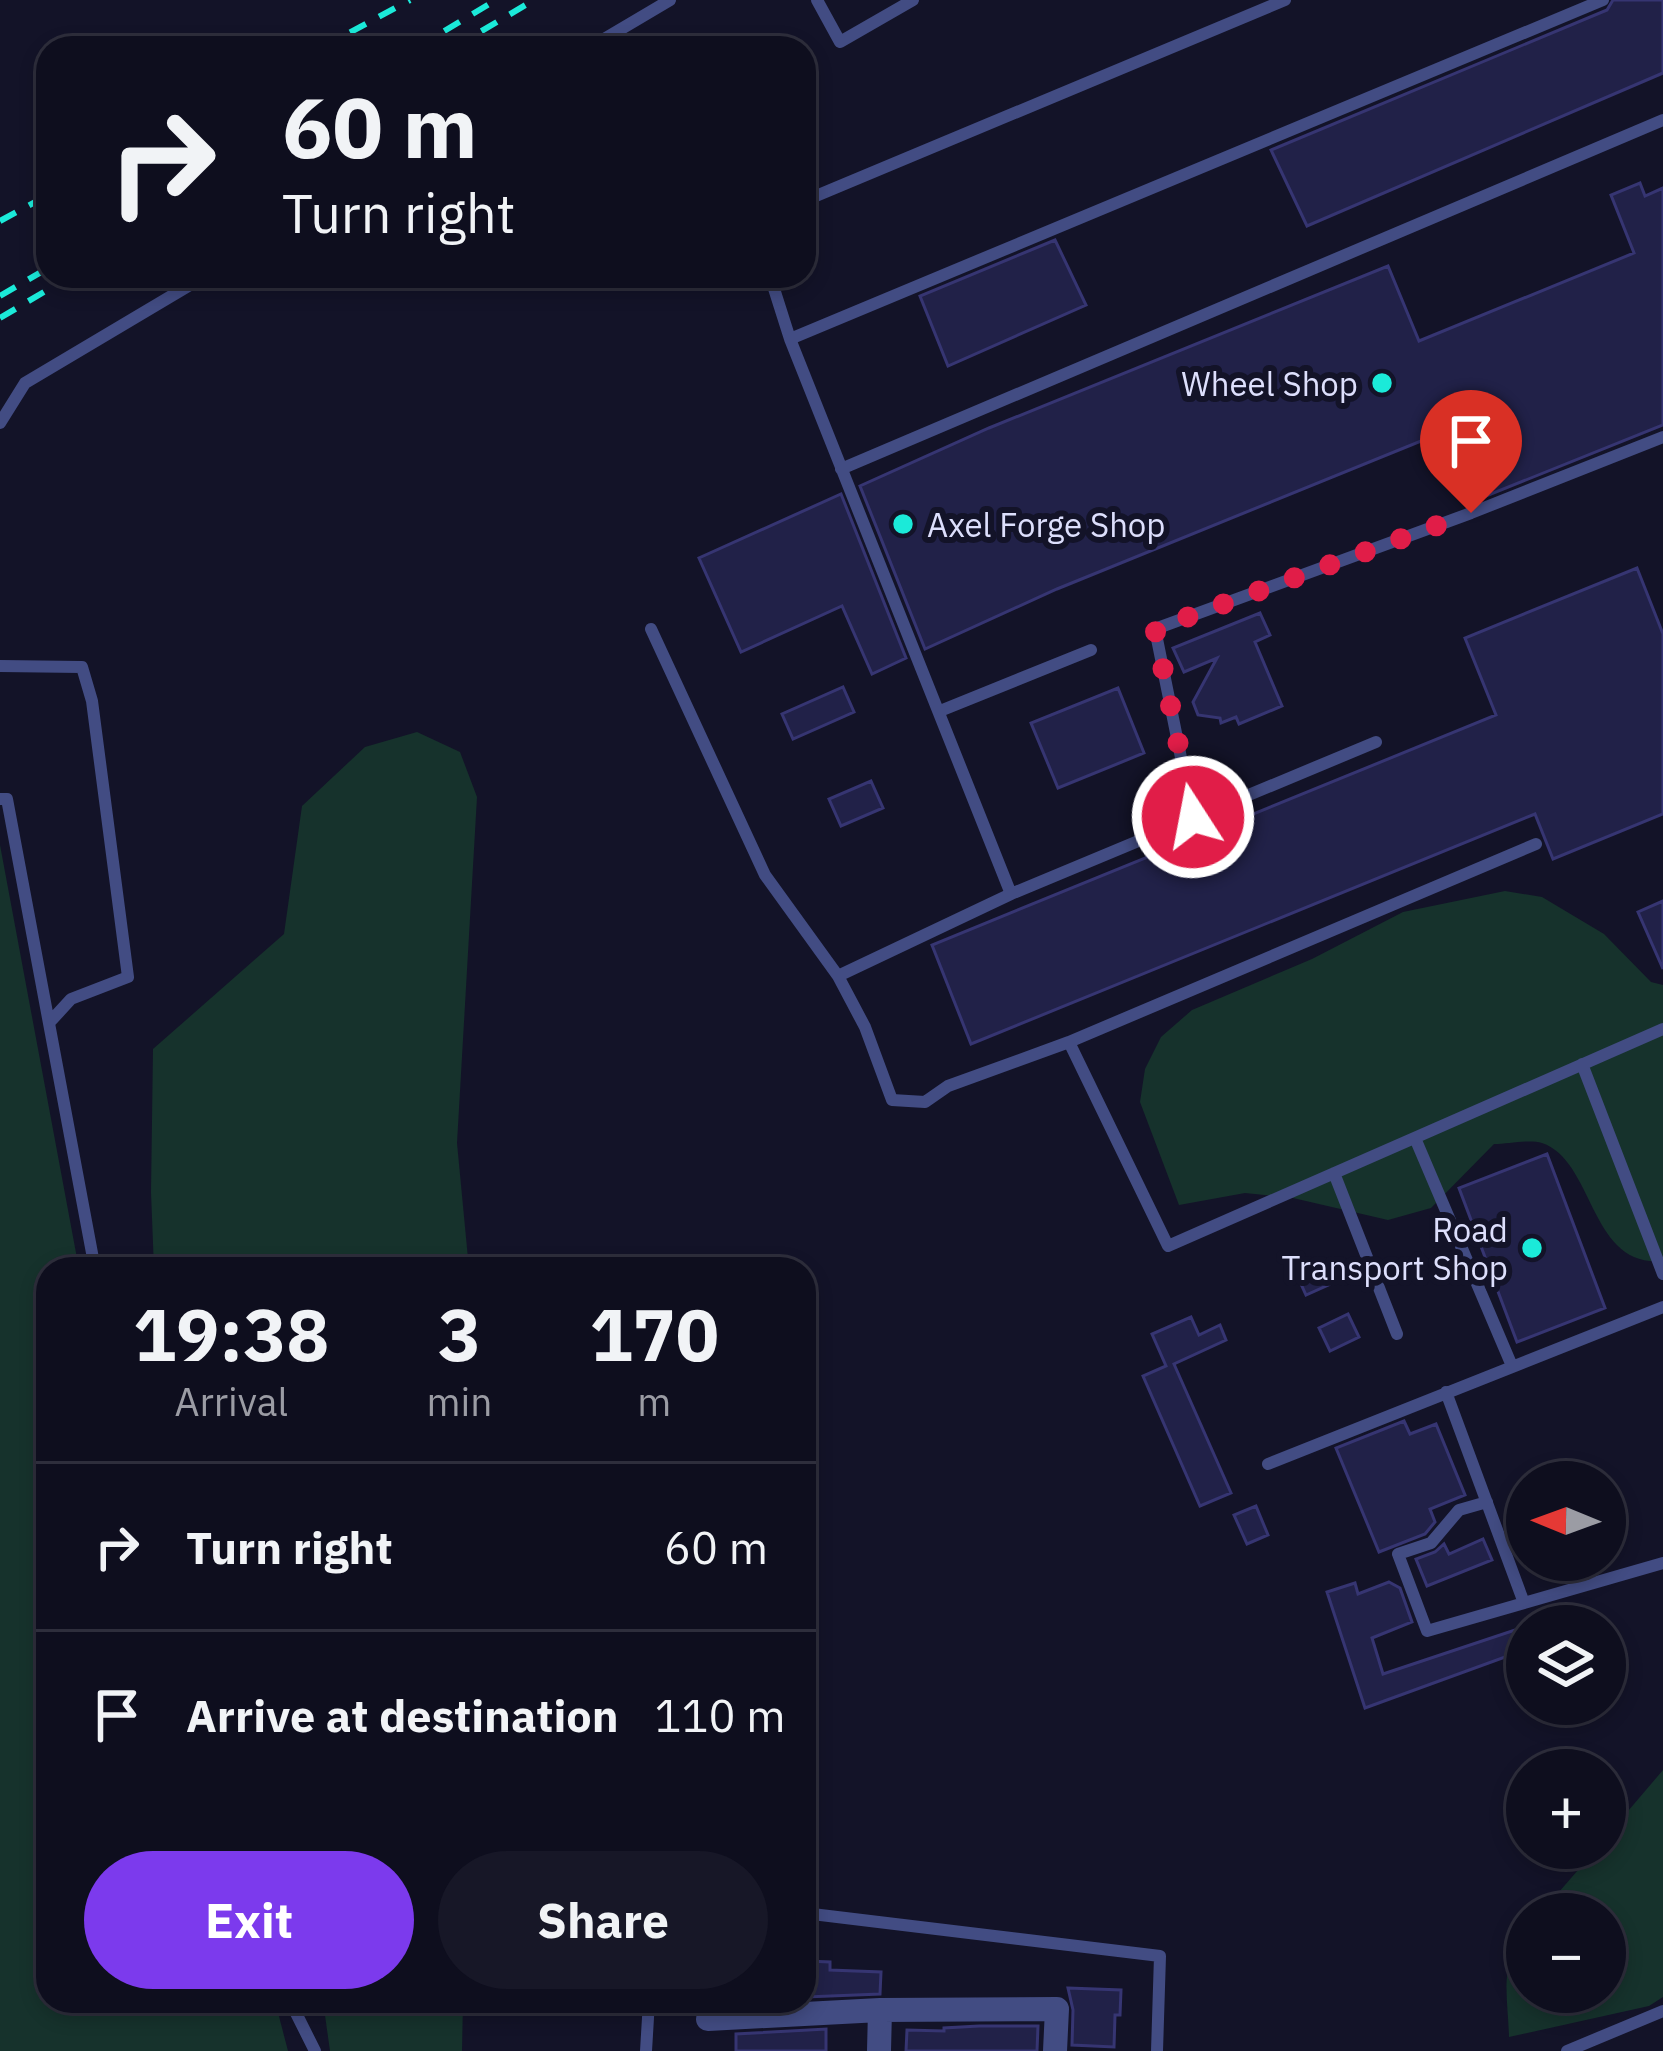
<!DOCTYPE html>
<meta charset="utf-8">
<style>
:root{--surface:#0e0e1e;--page:#171727;--text:#f1f3f6;--muted:#9b9ca4;--line:#2e2e3c;--accent:#7c3aed}
body{margin:0;font-family:"IBM Plex Sans",sans-serif;background:var(--page);color:var(--text);height:100vh;display:flex;flex-direction:column;font-size:45px;white-space:nowrap}
*{box-sizing:border-box;margin:0}
p{font-size:39px;color:var(--muted)}
.icon{flex:none;width:66px;height:66px;fill:none;stroke:currentColor;stroke-width:2;stroke-linecap:round;stroke-linejoin:round}
.map{position:relative;flex:1;overflow:hidden}
.details{position:absolute;left:36px;top:1257px;width:780px;height:756px;display:flex;flex-direction:column;background:var(--surface);border-radius:36px;box-shadow:0 6px 18px #0003,0 0 0 3px var(--line)}
.details>*{flex:none}
.banner{position:absolute;left:36px;top:36px;width:780px;height:252px;border-radius:36px;box-shadow:0 6px 18px #0003,0 0 0 3px var(--line);background:#0e0e1e;color:var(--text);overflow:hidden}
.needle{width:78px;rotate:271deg}
.buttons{position:absolute;left:1506px;top:1461px;display:grid;gap:24px}
.buttons a{display:grid;place-items:center;width:120px;height:120px;border-radius:50%;background:var(--surface);box-shadow:0 6px 18px #0003,0 0 0 3px var(--line);font-size:60px}
.pin{position:absolute;display:grid;place-items:center;width:102px;height:102px;color:#fff;margin:-123px -51px;border-radius:50% 50% 50% 0;rotate:-45deg;box-shadow:0 0 12px #0007}
.pin .icon{rotate:45deg}
.me{position:absolute;width:132px;margin:-66px;rotate:349deg;stroke-linejoin:round;filter:drop-shadow(0 0 9px #0008)}
.turn{display:flex;align-items:center;gap:42px;height:252px;padding:0 48px;font-size:54px}
.turn .icon{width:156px;height:156px;stroke-width:2.5}
.turn b{display:block;font-size:84px;line-height:102px}
.eta{display:flex;justify-content:space-evenly;align-items:center;height:204px;text-align:center}
.eta b{font-size:72px;font-weight:700;line-height:84px}
.button{display:flex;gap:24px;margin-top:auto;padding:24px 48px}
.button a{flex:1;height:138px;border-radius:72px;background:var(--accent);color:#fff;font-size:48px;font-weight:700;line-height:138px;text-align:center}
.button a+a{background:var(--page);color:var(--text)}
ul{padding:0;list-style:none}
li{display:flex;align-items:center;gap:36px;height:168px;padding:0 48px;border-top:3px solid var(--line)}
li div{flex:1}
li b{display:block;font-size:45px}
li em{font-style:normal}
.map>svg:first-child{display:block}
.green{fill:#16322c}
.building{fill:#212148;stroke:#363572;stroke-width:3}
.lines{fill:none;stroke-linecap:round;stroke-linejoin:round}
.service{stroke:#424c83;stroke-width:12}
.minor{stroke:#424c83;stroke-width:24}
.rail{stroke:#1bead9;stroke-width:6;stroke-dasharray:18 15;stroke-linecap:butt}
.route{stroke:#e11d48;stroke-width:21;stroke-dasharray:0 37.8}
.poi-dot{fill:#1bead9;stroke:#131328;stroke-width:4.5}
.labels{text-anchor:middle;dominant-baseline:central;stroke-width:12;stroke-linejoin:round;paint-order:stroke}
.poi-label{font-size:33px;fill:#dddffc;stroke:#131328;text-anchor:end}
</style>
<div class="map">
<svg width="1663" height="2051" viewBox="0 0 1663 2051">
<rect width="100%" height="100%" fill="#131328"/>
<path class="green" d="M417 732 460 752 477 797 457 1143 469 1269H154L151 1192 153 1049 284 934 302 806 365 747Z
M0 845 79 1269H48V2001H275L288 2051H0Z
M1505 891 1542 897 1604 934 1651 982 1663 985V1261C1589 1268 1595 1161 1542 1143 1529 1139 1508 1144 1494 1144L1431 1208 1388 1220 1293 1198 1245 1193 1179 1205 1140 1102 1145 1069 1161 1037 1192 1010 1312 959 1403 912Z
M1663 1770V1997L1649 2006 1509 2037C1508 1996 1498 1964 1527 1930V1992H1605V1914H1540L1597 1848H1605V1838Z
M323 2001H463L462 2051H330Z"/>
<path class="building" d="M1613 0H1663V73L1307 226 1271 150 1607 10Z
M1640 183 1645 196 1663 188V425L1481 498 1453 428 1057 589 925 649 860 486 989 428 1388 266 1419 341 1634 253 1611 195Z
M1055 240 1086 305 948 366 920 296Z
M841 494 906 658 872 674 842 606 741 652 699 558Z
M1637 568 1663 634V814L1553 859 1535 814 971 1044 932 945 1496 715 1465 638Z
M1260 613 1270 635 1255 642 1282 706 1239 724 1236 717 1221 723 1220 718 1198 715 1193 702 1217 658 1184 672 1173 648Z
M843 687 854 712 793 739 782 714Z
M1118 688 1144 753 1058 788 1031 723Z
M871 781 883 808 841 826 829 799Z
M1663 901V969L1638 912Z
M1547 1154 1605 1308 1517 1342 1459 1188Z
M1325 1260 1335 1282 1306 1295 1296 1273Z
M1348 1314 1359 1337 1330 1351 1319 1328Z
M1191 1317 1199 1335 1220 1325 1226 1340 1174 1364 1231 1493 1200 1506 1143 1376 1166 1366 1152 1334Z
M1404 1421 1410 1434 1436 1424 1465 1495 1430 1509 1435 1522 1425 1534 1379 1552 1336 1448Z
M1256 1506 1268 1535 1247 1544 1234 1515Z
M1483 1539 1492 1560 1427 1586 1416 1559 1435 1552 1444 1544 1449 1554Z
M1389 1582 1400 1588 1412 1622 1372 1638 1383 1674 1527 1626V1649L1365 1708 1327 1592 1355 1583 1358 1594Z
M806 1961 830 1962V1970L881 1972 880 1994 806 1997Z
M1068 1988 1121 1990 1120 2015H1115L1114 2047 1072 2045 1073 2010Z
M979 2026H1038L1037 2051H906L907 2030 944 2031V2028Z
M826 2029V2051H736V2034Z"/>
<g class="lines">
<path class="service" d="M817 0 840 42 913 0
M1603 0 790 339 1011 894 838 976 865 1027 892 1100 925 1102 948 1086 1069 1042 1168 1246 1663 1029
M589 48 670 0
M804 201 1285 0
M770 276 790 339
M0 423 25 383 205 276
M841 469 1663 120
M651 629 765 875 838 976
M0 666 82 667 92 701 128 977 71 999 49 1023
M940 711 1091 650
M0 799H7L95 1269
M1193 817 1155 629 1471 513 1663 437
M1011 894 1376 742
M1069 1042 1536 844
M1582 1064 1663 1274
M1415 1138 1512 1366
M1334 1173 1397 1334
M1446 1392 1524 1603
M1268 1464 1663 1307
M1487 1502 1459 1510 1431 1543 1398 1554 1427 1631 1663 1563
M804 1913 1160 1956 1157 2051
M290 2001 315 2051
M646 2051 649 2001
M1567 2051 1663 2011"/>
<path class="minor" d="M708 2019 880 2010 1057 2009 1055 2051
M879 2051 880 2010"/>
<path class="rail" d="M321 48 410 0
M416 48 496 0
M453 48 534 0
M0 221 48 195
M0 296 48 268
M0 318 71 276"/>
</g>
<g class="lines">
<path class="route" d="M1193 817 1155 629 1471 513"/>
</g>
<g class="poi-dot">
<circle cx="1382" cy="383" r="12"/>
<circle cx="903" cy="524" r="12"/>
<circle cx="1532" cy="1248" r="12"/>
</g>
<g class="labels">
<g class="poi-label">
<text x="1358" y="383">Wheel Shop</text>
<text x="927" y="524" text-anchor="start">Axel Forge Shop</text>
<text x="1508" y="1229">Road<tspan x="1508" dy="38">Transport Shop</tspan></text>
</g>
</g>
</svg>
<div class="buttons">
<a><svg class="needle" viewBox="-14 -14 28 28"><path d="M0-13l5 13h-10z" fill="#e53935"/><path d="M0 13l5-13h-10z" fill="#9b9ca4"/></svg></a>
<a><svg class="icon" aria-label="layers" viewBox="0 0 24 24"><path d="M12 4l9 5-9 5-9-5zM3 14l9 5 9-5"/></svg></a>
<a>+</a>
<a>−</a>
</div>
<div class="pin" style="left:1471px;top:513px;background:#d93025"><svg class="icon" aria-label="arrive" viewBox="0 0 24 24"><path d="M6 21V4h12l-3 4 3 4H6"/></svg></div>
<svg class="me" style="left:1193px;top:817px" viewBox="-20 -20 40 40"><circle r="17" fill="#e11d48" stroke="#fff" stroke-width="3"/><path d="M0-11L8 9 0 5-8 9z" fill="#fff"/></svg>
<div class="banner">
<div class="turn"><svg class="icon" aria-label="right" viewBox="0 0 24 24"><path d="M7 20v-9h11M14 6l5 5-5 5"/></svg><div><b>60 m</b>Turn right</div></div>
</div>
<section class="details">
<div class="eta">
<div><b>19:38</b><p>Arrival</p></div>
<div><b>3</b><p>min</p></div>
<div><b>170</b><p>m</p></div>
</div>
<ul>
<li><svg class="icon" aria-label="right" viewBox="0 0 24 24"><path d="M7 20v-9h11M14 6l5 5-5 5"/></svg><div><b>Turn right</b></div><em>60 m</em></li>
<li><svg class="icon" aria-label="arrive" viewBox="0 0 24 24"><path d="M6 21V4h12l-3 4 3 4H6"/></svg><div><b>Arrive at destination</b></div><em>110 m</em></li>
</ul>
<div class="button"><a>Exit</a><a>Share</a></div>
</section>
</div>
